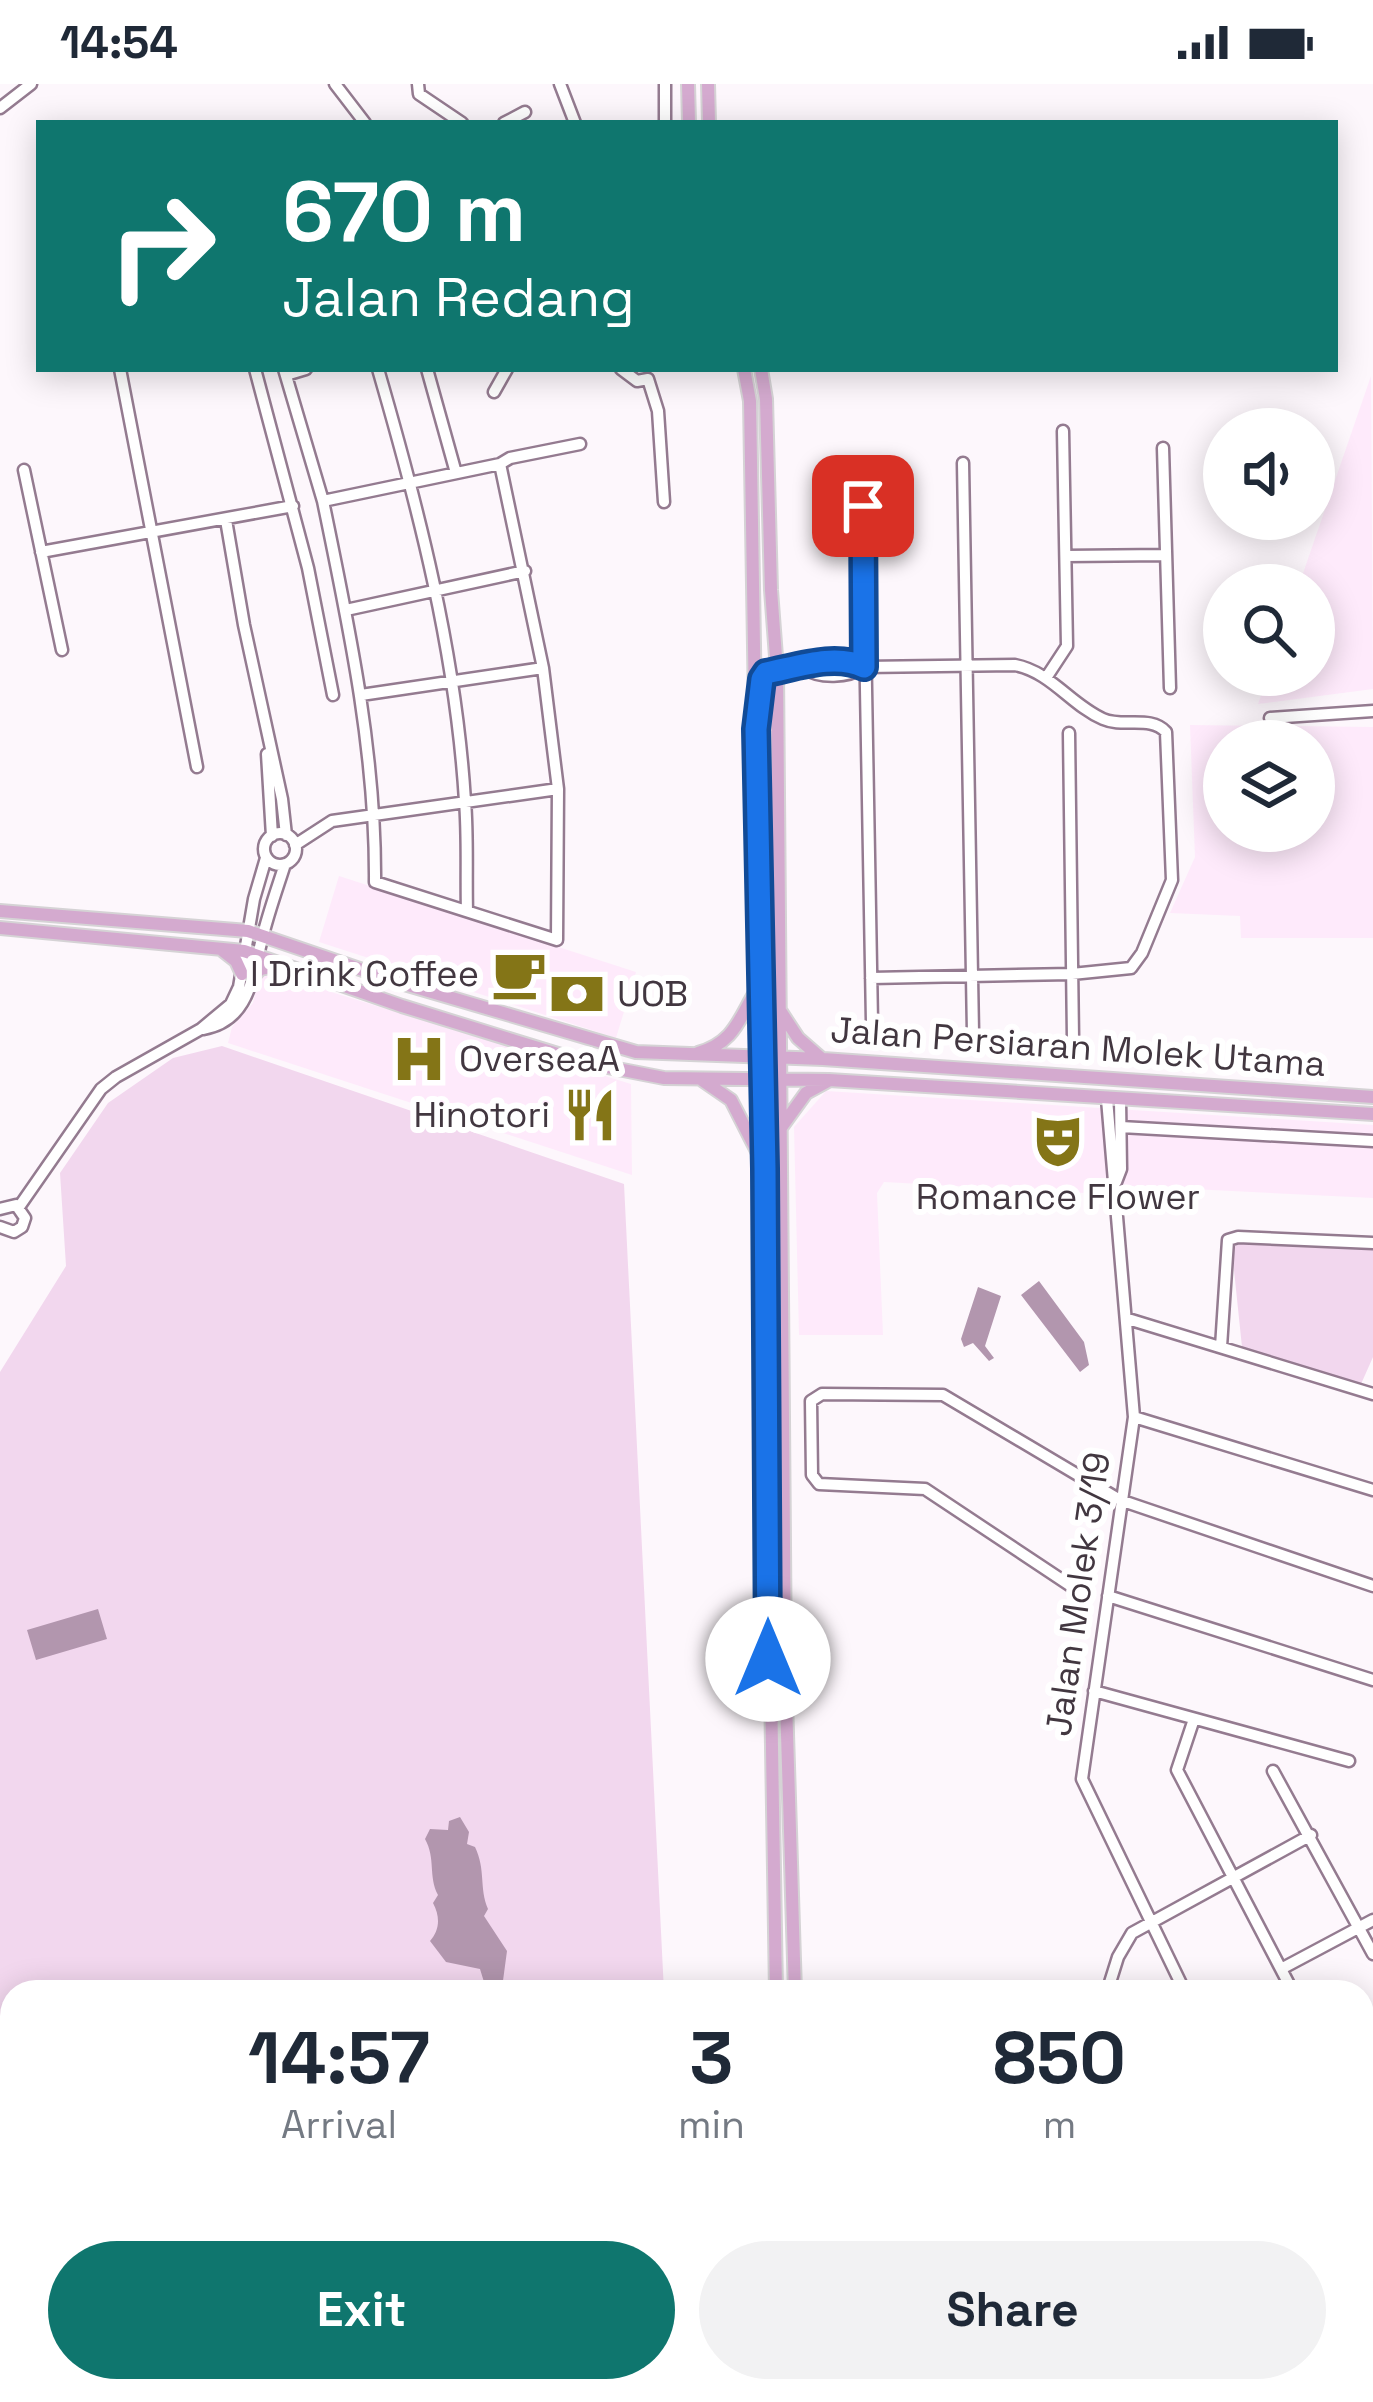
<!DOCTYPE html>
<style>
:root{--surface:#fff;--page:#f2f2f3;--text:#1f2937;--muted:#747a83;--accent:#0f766e}
body{margin:0;font-family:"Space Grotesk",sans-serif;background:var(--page);color:var(--text);height:100vh;display:flex;flex-direction:column;font-size:45px;white-space:nowrap}
*{box-sizing:border-box;margin:0}
p{font-size:39px;color:var(--muted)}
.icon{flex:none;width:66px;height:66px;fill:none;stroke:currentColor;stroke-width:2;stroke-linecap:round;stroke-linejoin:round}
.map{position:relative;flex:1;overflow:hidden}
.sheet{position:absolute;left:0px;top:1896px;width:1374px;height:423px;display:flex;flex-direction:column;background:var(--surface);border-radius:36px 36px 0 0;box-shadow:0 6px 30px #0003}
.sheet>*{flex:none}
.guide{position:absolute;left:36px;top:36px;width:1302px;height:252px;border-radius:0px;box-shadow:0 6px 30px #0003;background:#0f766e;color:#fff;overflow:hidden}
.tools{position:absolute;left:1203px;top:324px;display:grid;gap:24px}
.tools a{display:grid;place-items:center;width:132px;height:132px;border-radius:50%;background:var(--surface);box-shadow:0 6px 30px #0003;font-size:60px}
.pin{position:absolute;display:grid;place-items:center;width:102px;height:102px;color:#fff;margin:-51px;border-radius:24px;box-shadow:0 6px 18px #0006}
.me{position:absolute;width:132px;margin:-66px;rotate:0deg;stroke-linejoin:round;filter:drop-shadow(0 0 9px #0008)}
.turn{display:flex;align-items:center;gap:42px;height:252px;padding:0 48px;font-size:54px}
.turn .icon{width:156px;height:156px;stroke-width:2.5}
.turn b{display:block;font-size:84px;line-height:102px}
.eta{display:flex;justify-content:space-evenly;align-items:center;height:204px;text-align:center}
.eta b{font-size:72px;font-weight:800;line-height:84px}
.primary-button{display:flex;gap:24px;margin-top:auto;padding:24px 48px}
.primary-button a{flex:1;height:138px;border-radius:72px;background:var(--accent);color:#fff;font-size:48px;font-weight:800;line-height:138px;text-align:center}
.primary-button a+a{background:var(--page);color:var(--text)}
.status{display:flex;justify-content:space-between;align-items:center;height:84px;padding:0 60px;background:var(--surface);direction:ltr}
.status svg{height:33px;fill:currentColor}
.map>svg:first-child{display:block}
.built{fill:#feeafb;fill-rule:evenodd}
.green{fill:#f2d7ee}
.water{fill:#b296ae}
.lines{fill:none;stroke-linecap:round;stroke-linejoin:round}
.stream{stroke:#b296ae;stroke-width:3}
.minor-casing{stroke:#947b90;stroke-width:15}
.major-casing{stroke:#d5d3d5;stroke-width:16}
.minor{stroke:#fff;stroke-width:10}
.major{stroke:#d4aacf;stroke-width:12}
.route-casing{stroke:#114b97;stroke-width:30}
.route{stroke:#1a73e8;stroke-width:21}
.labels{text-anchor:middle;dominant-baseline:central;stroke-width:12;stroke-linejoin:round;paint-order:stroke}
.poi-label{font-size:36px;fill:#423740;stroke:#fff;text-anchor:end}
.street-label{font-size:36px;fill:#423740;stroke:#fff}
</style>
<div class="status"><b>14:54</b><svg viewBox="0 0 49 12"><path d="M0 12V9h3v3zM5 12V6h3v6zM10 12V3h3v9zM15 12V0h3v12zM26 1h20v11H26zM47 4h2v5h-2z"/></svg></div>
<div class="map">
<svg width="1373" height="2318" viewBox="0 0 1373 2318">
<rect width="100%" height="100%" fill="#fdf7fc"/>
<path class="built" d="M1371 292 1373 605 1258 620 1268 591H1314V501H1299Z
M1190 641 1373 643V854H1241L1240 832 1170 829 1195 773ZM1314 657V747H1224V657Z
M339 792 636 888 616 954 319 858Z
M266 888 631 1000 632 1091 228 959 232 943 253 919 259 893Z
M826 1007 1373 1041V1114L1131 1102 1103 1110 884 1098 877 1109 883 1251H799L794 1043Z"/>
<path class="green" d="M222 962 624 1100 664 1908H12V2307H574L570 2318H0V1288L66 1182 60 1089 108 1019 173 974Z
M1238 1159 1373 1164V1273L1361 1300 1242 1263 1232 1167Z"/>
<path class="water" d="M1039 1197 1084 1258 1089 1281 1080 1288 1021 1211Z
M978 1203 1001 1212 985 1262 994 1274 989 1277 973 1259 964 1263 961 1255Z
M98 1525 107 1555 36 1576 27 1546Z
M460 1733 469 1748 467 1760 475 1763C486 1786 479 1804 488 1825L484 1832 507 1867 502 1904 484 1898 480 1885 446 1878 430 1857C439 1847 441 1834 433 1819L438 1811C428 1792 436 1775 425 1755L430 1745 448 1746 449 1737Z"/>
<g class="lines">
<path class="stream" d="M1362 2299 1373 2285
M1347 2318 1356 2307"/>
<defs>
<path id="minor" d="M335 0 365 39
M418 0 419 10 462 39
M560 0 575 39
M0 24 31 0
M504 39 525 28
M665 39V0
M120 285 197 683
M255 285 308 484 333 611
M284 285 323 417
M378 285C419 426 456 570 465 717 468 754 466 791 467 827
M427 285 456 389
M621 285 637 297 648 295
M286 291 306 285
M648 295 658 327 664 418
M494 308 507 285
M1163 364 1170 604
M963 379 973 949
M500 380 543 584 558 705 557 856 375 798C376 669 349 543 323 417Z
M500 380 510 374 580 360
M862 382 872 938
M24 386 62 566
M226 436 244 541 282 715 286 751
M41 468 293 422
M1066 472 1165 471
M346 526 525 487
M803 584C820 595 848 594 864 583
M777 586C806 584 835 570 864 583L1015 581C1051 588 1071 621 1103 635 1123 644 1151 631 1166 648L1172 796 1142 869 1131 884 1072 890 871 894
M1046 594 1067 562 1063 347
M361 611 543 584
M1270 634 1373 627
M1069 649 1073 955
M267 670 272 752
M264 765a16 16 0 1 1 32 0a16 16 0 1 1-32 0Z
M295 761 332 737 558 705
M203 945C250 937 252 892 262 855 268 830 277 805 285 780
M1107 1015 1134 1333 1082 1695 1185 1908
M1121 1043 1373 1057
M1116 1098 1121 1085 1120 1016
M19 1123 101 1005 116 993 201 945 231 920 239 903 254 815 266 774
M0 1125 16 1121 25 1134 22 1143 14 1148 0 1143
M1128 1235 1373 1310
M1221 1263 1228 1156 1238 1153 1373 1159
M1134 1333 1373 1406
M1086 1512 925 1405 819 1400 812 1391 811 1317 822 1310 943 1311 1120 1416 1373 1502
M1108 1512 1373 1596
M1094 1607 1349 1677
M1194 1635 1177 1686 1293 1908
M1273 1687 1373 1870
M1281 1885 1373 1836
M1107 1908 1118 1873 1132 1849 1311 1751
M1362 1963 1373 1957
M1362 2038 1373 2059
M1362 2166 1373 2169
M1363 2318 1373 2306"/>
<path id="major" d="M688 0 689 39
M708 0 709 39
M744 285 750 317 776 1908
M761 285 766 315 771 506 777 586 785 1585 795 1908
M0 827 248 847 401 899 636 968 823 975 1373 1013
M0 844 244 867 402 922 587 979 664 994 829 996 1373 1030
M222 866 236 877 242 890
M253 893 260 885 280 881
M781 928 798 954 822 975
M698 969C736 958 739 933 758 904
M702 996 731 1016 762 1077
M780 1045 806 1009 828 997
M685 2318 689 2307
M703 2318 707 2307"/>
</defs>
<use href="#minor" class="minor-casing"/>
<use href="#major" class="major-casing"/>
<use href="#minor" class="minor"/>
<use href="#major" class="major"/>
</g>
<g class="lines">
<defs>
<path id="route" d="M768 1575 765 1084 756 645 762 595 766 589C797 583 835 569 864 583L863 422"/>
</defs>
<use href="#route" class="route-casing"/>
<use href="#route" class="route"/>
</g>
<defs>
<symbol id="cafe-bare" viewBox="-9 -9 18 18"><path d="M-5.5-4.5H6V0H3Q3 3.5 0 3.5H-2.5Q-5.5 3.5-5.5 0ZM3-3.2v2h1.7v-2ZM-6 4.5H4V6H-6Z" fill="#847517" stroke="#fff" stroke-width="2.5" paint-order="stroke"/></symbol>
<symbol id="bank-bare" viewBox="-9 -9 18 18"><path d="M-6-4H6V4H-6ZM0-2.3a2.3 2.3 0 1 0 0 4.6a2.3 2.3 0 1 0 0-4.6Z" fill="#847517" stroke="#fff" stroke-width="2.5" paint-order="stroke"/></symbol>
<symbol id="hospital-bare" viewBox="-9 -9 18 18"><path d="M-5-5h3v3.5h4V-5h3V5h-3V1.5h-4V5h-3Z" fill="#847517" stroke="#fff" stroke-width="2.5" paint-order="stroke"/></symbol>
<symbol id="restaurant-bare" viewBox="-9 -9 18 18"><path d="M-5-6h1v4h1v-4h1v4h1v-4h1v5L-1.5 .5V6h-2V.5L-5-1ZM5-6V6H3V1.5H1.5Q1.5-4 5-6Z" fill="#847517" stroke="#fff" stroke-width="2.5" paint-order="stroke"/></symbol>
<symbol id="theatre-bare" viewBox="-9 -9 18 18"><path d="M-5-5.5Q0-4 5-5.5V0Q5 5 0 6Q-5 5-5 0ZM-3.3-2.5H-1v1.5H-3.3ZM1-2.5H3.3v1.5H1ZM-2.8 1Q0 5.5 2.8 1Z" fill="#847517" stroke="#fff" stroke-width="2.5" paint-order="stroke"/></symbol>
</defs>
<g fill-rule="evenodd">
<use href="#cafe-bare" x="481" y="852" width="76" height="76"/>
<use href="#bank-bare" x="539" y="872" width="76" height="76"/>
<use href="#hospital-bare" x="381" y="937" width="76" height="76"/>
<use href="#restaurant-bare" x="552" y="993" width="76" height="76"/>
<use href="#theatre-bare" x="1020" y="1019" width="76" height="76"/>
</g>
<g class="labels">
<g class="poi-label">
<text x="479" y="890">I Drink Coffee</text>
<text x="617" y="910" text-anchor="start">UOB</text>
<text x="459" y="975" text-anchor="start">OverseaA</text>
<text x="550" y="1031">Hinotori</text>
<text x="1058" y="1113" text-anchor="middle">Romance Flower</text>
</g>
<g class="street-label">
<text transform="translate(1078 963) rotate(4)">Jalan Persiaran Molek Utama</text>
<text transform="translate(1078 1510) rotate(-82)">Jalan Molek 3/19</text>
</g>
</g>
</svg>
<div class="tools">
<a><svg class="icon" aria-label="sound" viewBox="0 0 24 24"><path d="M4 9h4l5-4v14l-5-4H4zM17 9q2 3 0 6"/></svg></a>
<a><svg class="icon" aria-label="search" viewBox="0 0 24 24"><circle cx="10" cy="10" r="6"/><path d="M15 15l6 6"/></svg></a>
<a><svg class="icon" aria-label="layers" viewBox="0 0 24 24"><path d="M12 4l9 5-9 5-9-5zM3 14l9 5 9-5"/></svg></a>
</div>
<div class="pin" style="left:863px;top:422px;background:#d93025"><svg class="icon" aria-label="arrive" viewBox="0 0 24 24"><path d="M6 21V4h12l-3 4 3 4H6"/></svg></div>
<svg class="me" style="left:768px;top:1575px" viewBox="-20 -20 40 40"><circle r="19" fill="#fff"/><path d="M0-13L10 11 0 6-10 11z" fill="#1a73e8"/></svg>
<div class="guide">
<div class="turn"><svg class="icon" aria-label="right" viewBox="0 0 24 24"><path d="M7 20v-9h11M14 6l5 5-5 5"/></svg><div><b>670 m</b>Jalan Redang</div></div>
</div>
<section class="sheet">
<div class="eta">
<div><b>14:57</b><p>Arrival</p></div>
<div><b>3</b><p>min</p></div>
<div><b>850</b><p>m</p></div>
</div>
<div class="primary-button"><a>Exit</a><a>Share</a></div>
</section>
</div>
